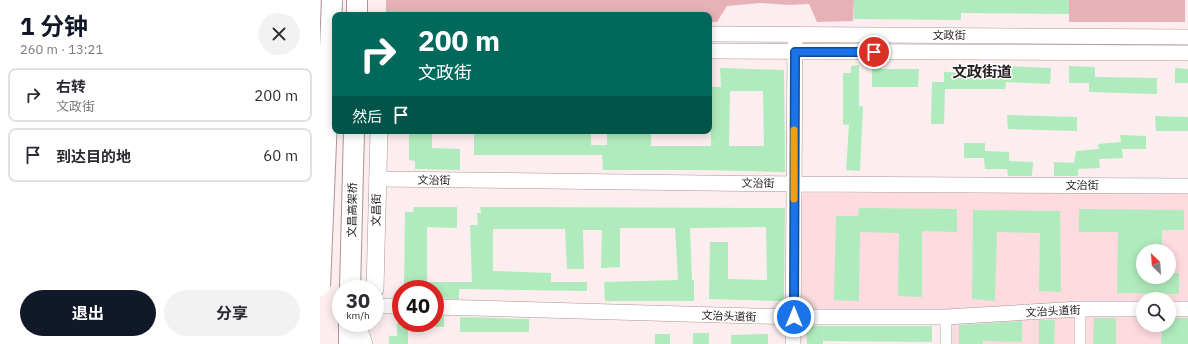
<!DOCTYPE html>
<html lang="zh">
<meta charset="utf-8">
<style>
:root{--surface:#fff;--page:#f2f2f3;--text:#2b2b33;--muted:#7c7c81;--line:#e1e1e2;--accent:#111827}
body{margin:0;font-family:"IBM Plex Sans","Noto Sans SC",sans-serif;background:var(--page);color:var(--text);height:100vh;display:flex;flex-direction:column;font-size:15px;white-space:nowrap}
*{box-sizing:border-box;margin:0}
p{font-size:13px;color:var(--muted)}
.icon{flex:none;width:22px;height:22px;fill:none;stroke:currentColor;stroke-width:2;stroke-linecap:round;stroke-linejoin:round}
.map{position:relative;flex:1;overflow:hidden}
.side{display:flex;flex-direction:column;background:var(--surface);width:320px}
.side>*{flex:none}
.top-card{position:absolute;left:12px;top:12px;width:380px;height:122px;border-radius:8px;box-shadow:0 2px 10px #0003;background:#00695c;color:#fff;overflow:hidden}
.needle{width:26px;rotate:335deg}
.controls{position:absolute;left:816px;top:244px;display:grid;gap:8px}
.controls a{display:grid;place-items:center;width:40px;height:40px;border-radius:50%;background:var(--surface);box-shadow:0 2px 10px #0003;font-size:20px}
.speed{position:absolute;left:12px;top:280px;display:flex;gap:8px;font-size:20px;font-weight:700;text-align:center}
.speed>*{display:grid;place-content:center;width:52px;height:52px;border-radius:50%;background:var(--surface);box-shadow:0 2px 10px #0003;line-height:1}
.speed small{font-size:10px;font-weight:400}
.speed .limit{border:6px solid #d22;background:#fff;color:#111}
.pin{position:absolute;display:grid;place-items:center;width:34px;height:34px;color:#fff;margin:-17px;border:2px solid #fff;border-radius:50%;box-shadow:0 1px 4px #0007}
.me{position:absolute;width:44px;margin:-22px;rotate:0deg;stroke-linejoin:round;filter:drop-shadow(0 0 3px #0008)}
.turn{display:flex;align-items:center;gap:14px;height:84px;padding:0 20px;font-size:18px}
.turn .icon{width:52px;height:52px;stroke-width:2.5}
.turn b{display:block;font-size:28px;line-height:34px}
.then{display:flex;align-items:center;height:38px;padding:0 20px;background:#0003;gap:8px;font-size:15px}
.round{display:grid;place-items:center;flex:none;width:42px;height:42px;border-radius:21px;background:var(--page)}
.headline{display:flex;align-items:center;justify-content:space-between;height:68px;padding:0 20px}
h1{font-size:24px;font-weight:700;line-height:30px;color:var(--accent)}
.cta{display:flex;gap:8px;margin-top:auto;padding:8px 20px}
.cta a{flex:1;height:46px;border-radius:24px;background:var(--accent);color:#fff;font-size:16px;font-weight:700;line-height:46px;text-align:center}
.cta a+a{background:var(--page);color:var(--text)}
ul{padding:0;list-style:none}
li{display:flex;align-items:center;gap:12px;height:54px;margin:0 8px 6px;padding:0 12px;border:2px solid var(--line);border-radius:8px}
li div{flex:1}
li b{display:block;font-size:15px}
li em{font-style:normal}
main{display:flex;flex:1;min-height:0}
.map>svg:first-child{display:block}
.built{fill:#fddbde;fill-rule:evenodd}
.green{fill:#e7b2b7}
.building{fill:#afebbc;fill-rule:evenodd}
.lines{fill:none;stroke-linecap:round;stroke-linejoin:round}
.street-casing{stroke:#ac9597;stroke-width:12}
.secondary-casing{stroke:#ac9597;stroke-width:16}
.primary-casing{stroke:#ac9597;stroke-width:18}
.highway-casing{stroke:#ac9597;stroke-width:22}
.street{stroke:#fff;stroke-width:11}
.secondary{stroke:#fff;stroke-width:15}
.primary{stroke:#fff;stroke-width:17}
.highway{stroke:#fff;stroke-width:20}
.highway-bridge-casing{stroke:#ac9597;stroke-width:22;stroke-linecap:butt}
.highway-bridge{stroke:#fff;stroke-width:20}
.route-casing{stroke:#114b97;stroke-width:10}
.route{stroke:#1a73e8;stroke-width:7}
.slow{stroke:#f59e0b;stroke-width:7}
.labels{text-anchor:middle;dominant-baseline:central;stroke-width:3;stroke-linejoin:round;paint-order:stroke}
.street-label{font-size:11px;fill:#261e1f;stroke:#fefefe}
.district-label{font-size:15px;font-weight:bold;fill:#261e1f;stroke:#fefefe}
</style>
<main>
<section class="side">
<div class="headline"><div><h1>1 分钟</h1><p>260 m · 13:21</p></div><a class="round"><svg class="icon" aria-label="close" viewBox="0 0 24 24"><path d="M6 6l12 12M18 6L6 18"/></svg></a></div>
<ul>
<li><svg class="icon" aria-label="right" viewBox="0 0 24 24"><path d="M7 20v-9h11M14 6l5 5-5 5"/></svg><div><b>右转</b><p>文政街</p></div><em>200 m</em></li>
<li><svg class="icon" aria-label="arrive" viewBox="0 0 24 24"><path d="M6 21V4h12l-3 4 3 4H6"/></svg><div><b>到达目的地</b></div><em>60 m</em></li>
</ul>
<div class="cta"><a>退出</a><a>分享</a></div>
</section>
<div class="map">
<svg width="868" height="344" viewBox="0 0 868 344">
<rect width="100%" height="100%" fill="#fcedee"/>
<path class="built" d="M482 193H868V344H630L631 311 481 312ZM823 251H849V277H823ZM823 299H849V325H823Z"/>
<path class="green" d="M66 0H534L533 21 497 22 489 4 469 5 441 3 407 6 397 22H389V15H66Z
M749 0H865V22H749Z"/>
<path class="building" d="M534 0H749V14L641 13V20L534 19Z
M539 65V106H543L540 171 526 170 529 125 523 124V73H531V66Z
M552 65H561V69H599L598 87H552Z
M687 66 731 68 730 84 686 82 685 89H625L624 124H611L612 82H624V72L686 75Z
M749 66 775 67V77L837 78V94L769 92V83H749Z
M400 68 464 70 465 172 383 170H283L282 155H154V132L271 133V145H287V131H331V146H391L390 87H401ZM410 91H443L444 146H409Z
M855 68 868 69V83H855Z
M687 115 757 117V131L688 129Z
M835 116 868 117V131H836Z
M89 131H112V148L140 149V170L95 169V161L89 160Z
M800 135 826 136V149H802L803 158 779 159 780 168 758 169V176H734V162L754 163 756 151 779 149 778 144 801 142Z
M644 143H665V151L689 152V161L713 162 712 176H688L687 169H665L664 158H644Z
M94 207H137V228L107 227V282H152L150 225H158L157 213H161L160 207 465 208 464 296 463 301 389 299 390 242H408V279L447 280 446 227 370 228 372 280H374V301H285L284 282 358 280 355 228H300V267L281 268 282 230H263L264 269H247L245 229H173V271L231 273V282H267V291L139 289V299L115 298V289H84L85 212H93Z
M539 208 637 209V232L602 231V297L578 296 579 233 540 232 539 301 514 300 516 216H538Z
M759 209 864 210V230H842V251H823V277H849V273H859V294L797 293 798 232H759Z
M653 210 740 211 741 292 719 291 720 233 677 232 675 301 652 299Z
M115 316H124V327H115Z
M140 317 209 319V332H140Z
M774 318H796V344H773Z
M849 318H868V344H841L842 325H849Z
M719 320H735L734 344H719Z
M702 321V342L663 341V344H639V325Z
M77 323H88V344H69V336H77Z
M486 326H612V342L503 341V344H487Z
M373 333H389V344H373Z
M335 334H350V344H335Z
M448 334V344H411V335Z"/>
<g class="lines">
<defs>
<path id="street" d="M626 344V317
M760 344V309"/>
<path id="secondary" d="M389 34 868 37
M389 51 868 53
M57 179 474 184 868 186
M55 306H81
M115 307 474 317H626L760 309H823
M849 309H868
M473 344 475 43"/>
<path id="primary" d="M55 289 59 131
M37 323 44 344"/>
<path id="highway" d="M37 15V0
M30 289 34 131
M29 344V323"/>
</defs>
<use href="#street" class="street-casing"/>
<use href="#secondary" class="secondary-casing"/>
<use href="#primary" class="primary-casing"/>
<use href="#highway" class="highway-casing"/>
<use href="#street" class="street"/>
<use href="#secondary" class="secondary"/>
<use href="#primary" class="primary"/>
<use href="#highway" class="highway"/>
<defs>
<path id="highway-bridge" d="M0 286 12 0"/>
</defs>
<use href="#highway-bridge" class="highway-bridge-casing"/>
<use href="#highway-bridge" class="highway-bridge"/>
</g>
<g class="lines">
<defs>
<path id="route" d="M474 317 475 52H554"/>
</defs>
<use href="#route" class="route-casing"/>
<use href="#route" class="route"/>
<path class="slow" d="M474 199V130"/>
</g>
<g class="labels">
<g class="street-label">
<text x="629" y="35">文政街</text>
<text transform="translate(114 180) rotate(1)">文治街</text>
<text transform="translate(438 183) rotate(1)">文治街</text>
<text x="762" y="185">文治街</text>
<text transform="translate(32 210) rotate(-89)">文昌高架桥</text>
<text transform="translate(56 210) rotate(-89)">文昌街</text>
<text transform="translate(733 311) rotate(-3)">文治头道街</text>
<text transform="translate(409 316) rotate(2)">文治头道街</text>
</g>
<g class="district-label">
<text x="662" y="71">文政街道</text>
</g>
</g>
</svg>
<div class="controls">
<a><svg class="needle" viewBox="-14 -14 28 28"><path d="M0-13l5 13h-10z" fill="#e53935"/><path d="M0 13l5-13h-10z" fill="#7c7c81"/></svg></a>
<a><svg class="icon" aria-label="search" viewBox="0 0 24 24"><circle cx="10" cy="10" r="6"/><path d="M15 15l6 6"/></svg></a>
</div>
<div class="speed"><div>30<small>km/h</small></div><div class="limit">40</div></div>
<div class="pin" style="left:554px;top:52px;background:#d93025"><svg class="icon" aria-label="arrive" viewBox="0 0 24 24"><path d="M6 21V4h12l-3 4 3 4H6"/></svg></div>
<svg class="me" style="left:474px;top:317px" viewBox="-20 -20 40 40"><circle r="17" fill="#1a73e8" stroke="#fff" stroke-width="3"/><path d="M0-11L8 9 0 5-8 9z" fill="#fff"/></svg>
<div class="top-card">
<div class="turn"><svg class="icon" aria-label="right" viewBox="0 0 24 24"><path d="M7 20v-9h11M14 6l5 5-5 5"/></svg><div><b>200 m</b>文政街</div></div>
<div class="then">然后<svg class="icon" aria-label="arrive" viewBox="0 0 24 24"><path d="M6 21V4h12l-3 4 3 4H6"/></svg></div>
</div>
</div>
</main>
